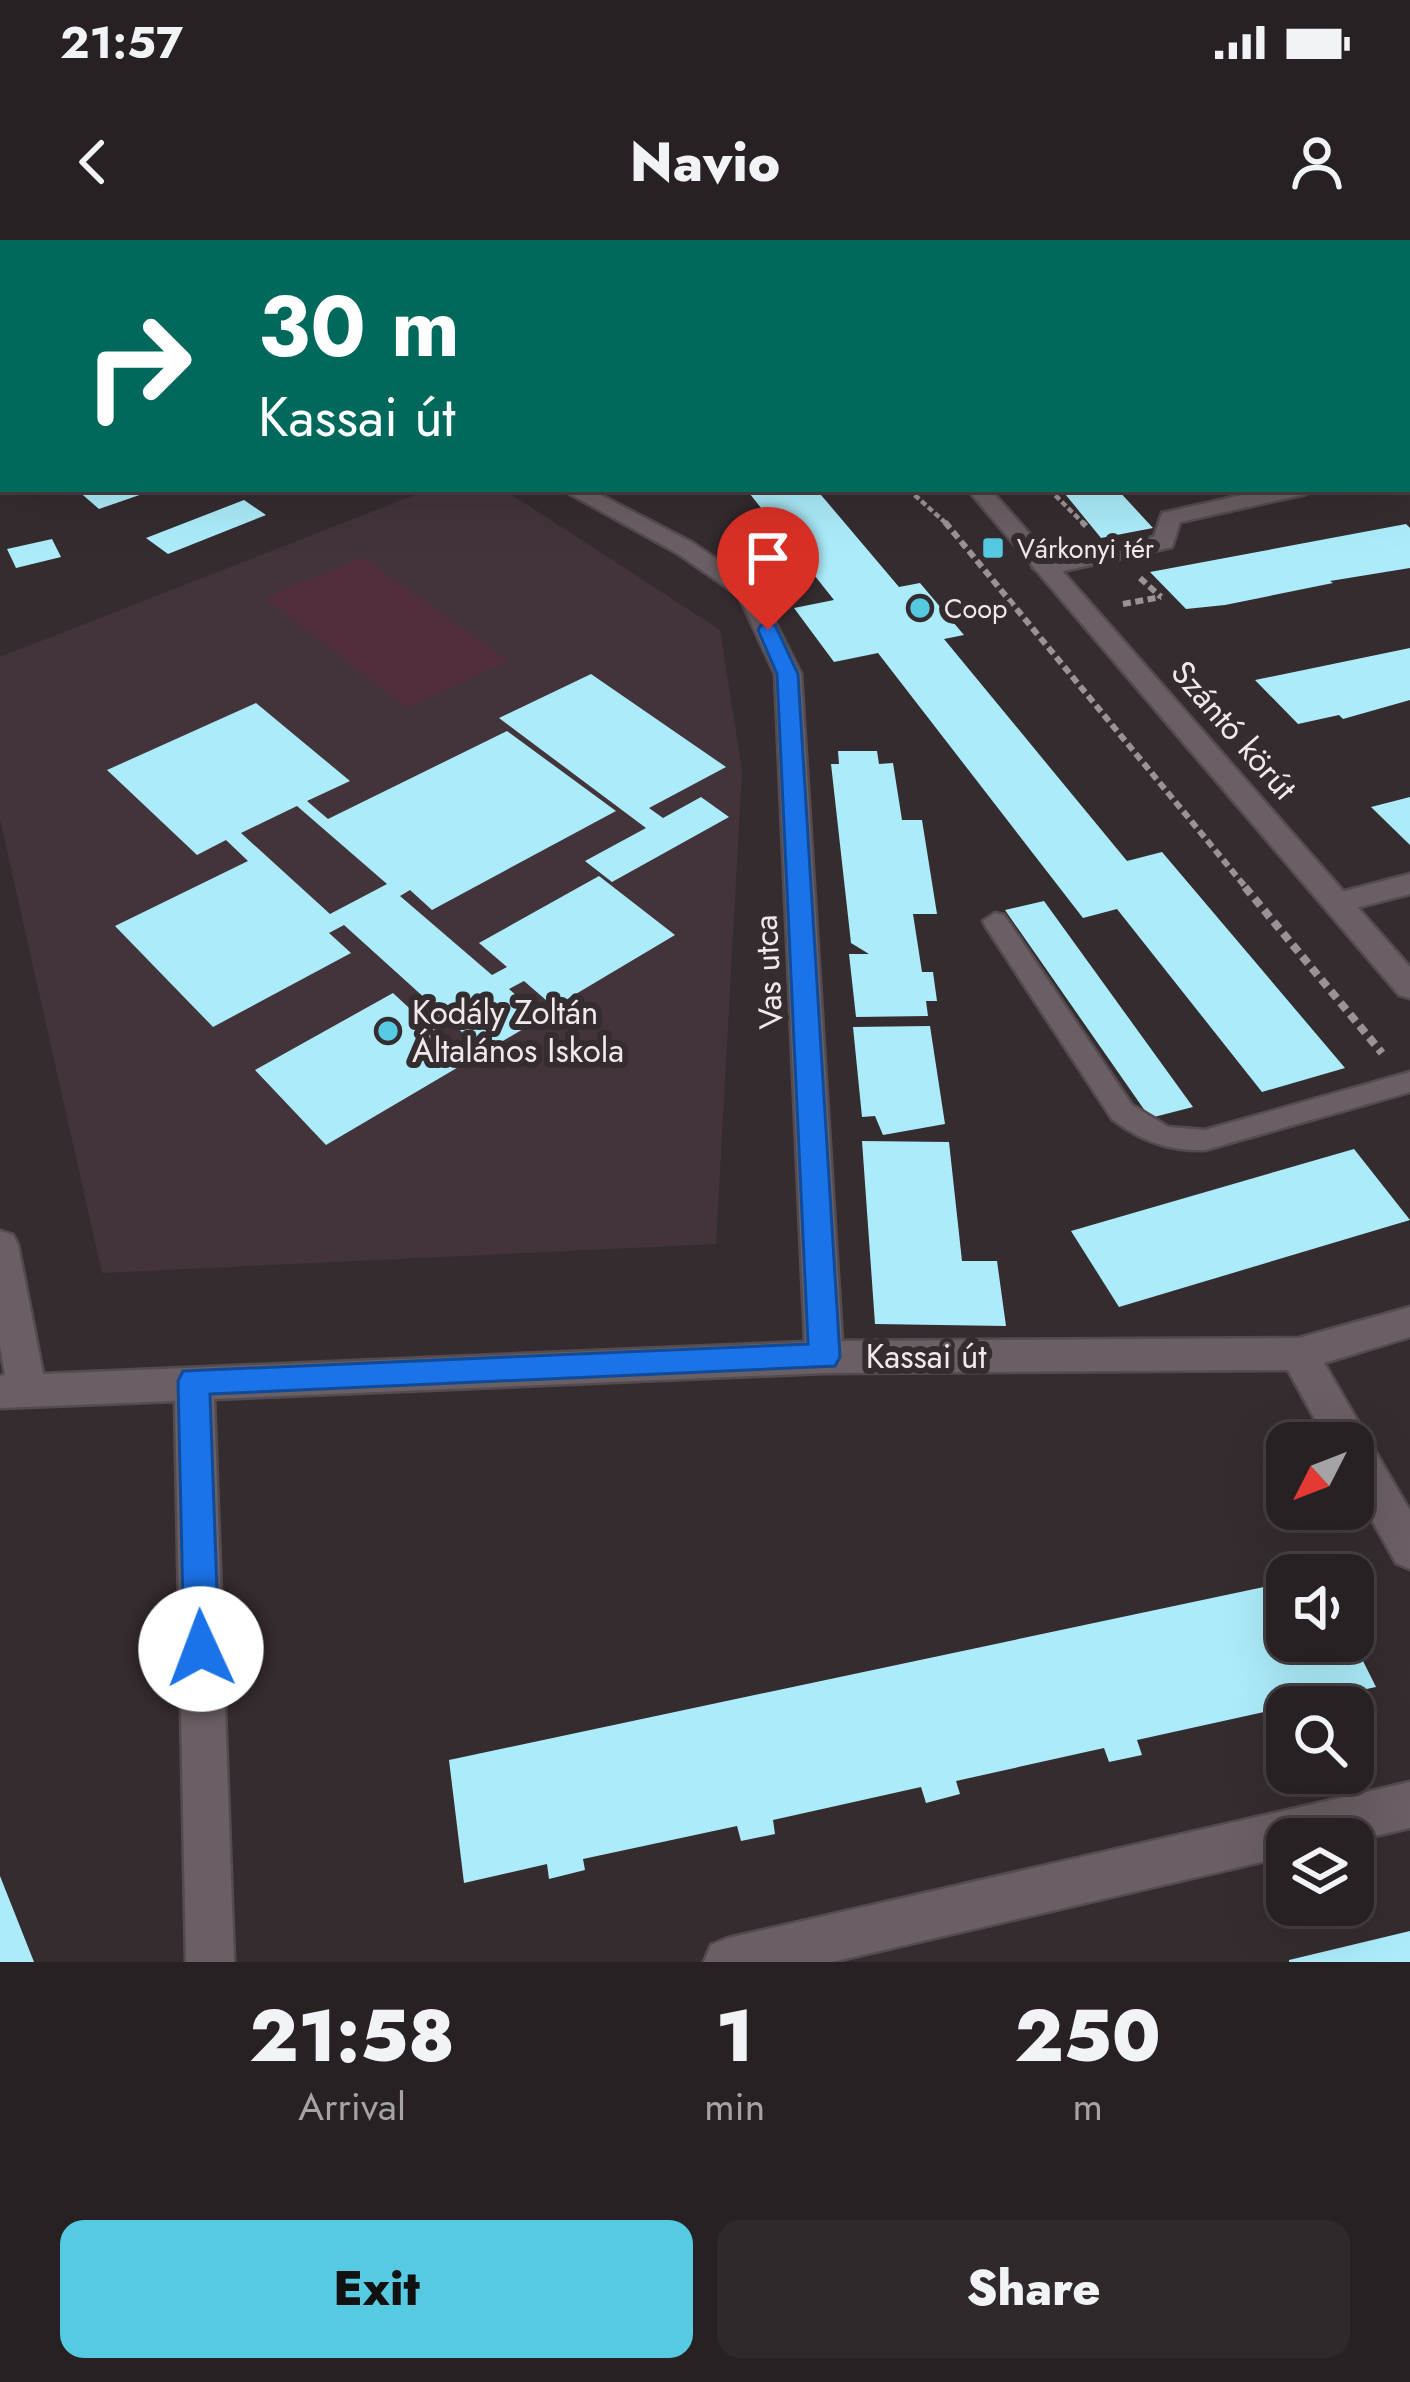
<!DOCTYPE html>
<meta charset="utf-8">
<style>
:root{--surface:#282124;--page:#30292c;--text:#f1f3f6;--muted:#a5a3a6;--line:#443e41;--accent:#55cae0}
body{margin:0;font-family:Jost,sans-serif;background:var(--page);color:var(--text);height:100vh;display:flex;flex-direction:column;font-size:45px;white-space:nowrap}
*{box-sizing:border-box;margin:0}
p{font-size:39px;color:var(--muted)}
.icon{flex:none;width:66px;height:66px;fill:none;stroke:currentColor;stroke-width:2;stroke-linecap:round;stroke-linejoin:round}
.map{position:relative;height:1722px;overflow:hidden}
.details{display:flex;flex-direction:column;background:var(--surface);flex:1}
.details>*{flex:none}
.hud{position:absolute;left:0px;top:0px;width:1410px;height:252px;box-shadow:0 12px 48px #0002,0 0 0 3px var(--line);background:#00695c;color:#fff;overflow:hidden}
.needle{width:78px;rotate:228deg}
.buttons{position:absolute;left:1266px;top:1182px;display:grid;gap:24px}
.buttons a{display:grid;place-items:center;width:108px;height:108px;border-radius:24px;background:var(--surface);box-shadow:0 12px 48px #0002,0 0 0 3px var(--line);font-size:60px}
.pin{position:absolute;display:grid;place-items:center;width:102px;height:102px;color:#fff;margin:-123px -51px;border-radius:50% 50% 50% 0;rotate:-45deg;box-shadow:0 0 12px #0007}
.pin .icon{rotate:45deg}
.me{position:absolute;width:132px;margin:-66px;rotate:358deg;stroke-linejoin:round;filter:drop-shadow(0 0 9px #0008)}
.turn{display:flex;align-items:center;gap:42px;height:252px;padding:0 60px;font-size:54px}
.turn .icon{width:156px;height:156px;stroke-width:2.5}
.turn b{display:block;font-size:84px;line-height:102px}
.eta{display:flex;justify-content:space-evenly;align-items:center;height:204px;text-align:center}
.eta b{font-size:72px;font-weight:800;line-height:84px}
.action{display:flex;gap:24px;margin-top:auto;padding:24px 60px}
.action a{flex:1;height:138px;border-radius:24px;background:var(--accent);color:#111;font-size:48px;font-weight:800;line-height:138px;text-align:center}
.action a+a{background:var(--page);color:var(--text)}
.status{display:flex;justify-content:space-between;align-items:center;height:84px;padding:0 60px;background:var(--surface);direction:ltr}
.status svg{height:33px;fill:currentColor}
header{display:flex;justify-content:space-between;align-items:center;height:156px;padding:0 60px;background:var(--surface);font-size:54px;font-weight:800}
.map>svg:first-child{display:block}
.built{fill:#43343b}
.green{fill:#502e3e}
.building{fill:#acecfa;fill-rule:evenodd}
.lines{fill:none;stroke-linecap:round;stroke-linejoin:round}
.service-casing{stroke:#534b4f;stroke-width:5}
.minor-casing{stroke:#534b4f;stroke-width:5}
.tertiary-casing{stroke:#534b4f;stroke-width:5}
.path-far2{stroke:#9a9296;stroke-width:4.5;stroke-dasharray:6 3;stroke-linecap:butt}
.path-far1{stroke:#9a9296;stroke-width:6;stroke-dasharray:8 4.5;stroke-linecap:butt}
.path{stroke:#9a9296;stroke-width:8;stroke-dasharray:9 6;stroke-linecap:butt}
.service{fill:#6a5f64;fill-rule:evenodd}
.minor{fill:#6a5f64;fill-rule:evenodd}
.tertiary{fill:#6a5f64;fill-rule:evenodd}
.route{fill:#1a73e8;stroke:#114b97;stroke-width:3}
.poi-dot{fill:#55cae0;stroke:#352c30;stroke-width:4.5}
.labels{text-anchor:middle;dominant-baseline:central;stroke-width:12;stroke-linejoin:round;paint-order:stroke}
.far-poi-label{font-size:27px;fill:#efe9ec;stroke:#352c30;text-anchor:start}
.street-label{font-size:33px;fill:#efe9ec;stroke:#352c30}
.poi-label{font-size:33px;fill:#efe9ec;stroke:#352c30;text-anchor:start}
</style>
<div class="status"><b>21:57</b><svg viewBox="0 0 49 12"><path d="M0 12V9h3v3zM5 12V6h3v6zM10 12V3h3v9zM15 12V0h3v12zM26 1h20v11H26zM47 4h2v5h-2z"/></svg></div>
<header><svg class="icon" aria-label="back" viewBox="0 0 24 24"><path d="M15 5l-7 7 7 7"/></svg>Navio<svg class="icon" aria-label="person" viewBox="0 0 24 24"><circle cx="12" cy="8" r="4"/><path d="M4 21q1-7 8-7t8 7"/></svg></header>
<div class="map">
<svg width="1410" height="1722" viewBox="0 0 1410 1722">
<rect width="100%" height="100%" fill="#352c30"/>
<path class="built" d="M430 249H503L720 390 742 530 716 1004 102 1033 0 579V417Z"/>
<path class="green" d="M363 317 509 421 407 468 264 358Z"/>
<path class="building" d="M76 249H154V250L99 269Z
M746 249H816L899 347 920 343 964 395 944 399 1127 621 1162 612 1345 828 1262 852 1117 669 1083 678 878 413 834 422 794 368 834 360Z
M1061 249H1117L1153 288 1101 298Z
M244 260 266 275 168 314 146 298Z
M1406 284 1410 288V328L1330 341 1333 343 1225 365 1186 369 1150 332Z
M52 299 61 317 16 328 7 309Z
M1410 408V460L1343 479 1339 475 1298 484 1255 440Z
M591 434 726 527 649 568 663 578 701 557 729 577 612 642 585 621 646 588 499 478Z
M256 463 350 541 307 561 328 579 507 491 616 571 432 670 410 650 400 656 492 735 507 727 479 703 599 636 675 695 554 767 524 741 509 749 542 778 484 812 452 783 436 792 467 822 326 905 255 830 393 753 421 779 438 770 344 685 329 693 351 713 213 787 115 686 248 621 226 600 197 615 107 530ZM297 566 387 644 330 674 241 593Z
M838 511H877L879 524 893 523 902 580H922L937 674H913L922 732H933L937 761H926L928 776 856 777 849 714H869L851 703 831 524H839Z
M1410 557V605L1371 567Z
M1044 661 1193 867 1150 878 1005 670Z
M930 786 945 884 883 895 875 876 862 877 853 787Z
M862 901 949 902 962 1021H997L1006 1086 875 1084Z
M1354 909 1410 980 1119 1067 1071 991Z
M1287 1342V1401H1353L1376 1447 1310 1461 1312 1467H1287V1489L1278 1469 1137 1500 1142 1515 1109 1522 1104 1508 956 1541 960 1554 926 1563 921 1547 773 1580 775 1594 741 1601 737 1586 583 1619 585 1630 549 1639 547 1624 464 1643 449 1520Z
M0 1636 34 1722H0Z
M1410 1691V1722H1289V1720Z"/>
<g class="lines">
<defs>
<path id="service" d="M1092 0 1094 3 1040 1V0Z
M995 673 1004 675 1132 865 1168 887 1205 890 1410 832V852L1205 910C1169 911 1141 901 1112 879L986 687 983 681Z"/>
<path id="minor" d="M1315 0H1338L1340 3H1317Z
M1407 33H1410V44H1407Z
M3 229V243L0 244V230Z
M1407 233 1410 234V248L1407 247Z
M561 249H589L693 303 757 347 801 434 842 1101 1299 1098 1410 1067V1097L1324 1123 1410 1271V1329L1396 1323 1353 1246V1203H1328L1288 1130 824 1133 214 1159 234 1722H186L175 1161 0 1168V1136L5 1135 0 1105V991L13 995 18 1005 43 1134 805 1102 775 434 739 356 677 313Z
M1269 249H1309L1306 254 1180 282 1172 307 1045 335 1033 328 1037 323 1154 297 1162 273Z
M1410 634V654L1336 673 1321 663 1326 656Z
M1410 1542V1588L1353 1601 1287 1599V1616L832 1722H704L711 1705 728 1698Z"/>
<path id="tertiary" d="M386 0H413L415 3H388Z
M728 0H747L749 3H730Z
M773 0H792L794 3H775Z
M1407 117H1410V129H1407Z
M967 249H990L1410 727V758L1399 755Z"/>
</defs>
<use href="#service" class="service-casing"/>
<use href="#minor" class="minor-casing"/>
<use href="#tertiary" class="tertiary-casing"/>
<path class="path-far2" d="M336 0 348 3
M449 0 462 3
M5 3 13 0
M908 249 948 285
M1049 249 1085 285"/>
<path class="path-far1" d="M945 282 1248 650
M1082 282 1086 286
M1140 338 1161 357
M1123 364 1161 357"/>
<path class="path" d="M1245 647 1382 813"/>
<use href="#service" class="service"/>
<use href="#minor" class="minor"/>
<use href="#tertiary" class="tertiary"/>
</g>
<path class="route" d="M761 385H775L798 434 840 1117 835 1126 210 1154 219 1409 214 1421 201 1426 189 1421 184 1409 178 1141 183 1131 808 1104 777 434 758 390Z"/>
<g class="poi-dot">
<rect x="981" y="296" width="24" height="24" rx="6"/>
<circle cx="920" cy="368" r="12"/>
<circle cx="388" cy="791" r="12"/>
</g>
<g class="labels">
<g class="far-poi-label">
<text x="1017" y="308">Várkonyi tér</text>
<text x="944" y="368">Coop</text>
</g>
<g class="street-label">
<text transform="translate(1234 490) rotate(49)">Szántó körút</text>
<text transform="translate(768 732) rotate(-93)">Vas utca</text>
<text x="926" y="1116">Kassai út</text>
</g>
<g class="poi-label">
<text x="412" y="772">Kodály Zoltán<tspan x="412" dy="38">Általános Iskola</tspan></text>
</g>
</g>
</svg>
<div class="buttons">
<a><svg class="needle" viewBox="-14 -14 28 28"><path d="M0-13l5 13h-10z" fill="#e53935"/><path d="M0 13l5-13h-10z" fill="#a5a3a6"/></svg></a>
<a><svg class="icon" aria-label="sound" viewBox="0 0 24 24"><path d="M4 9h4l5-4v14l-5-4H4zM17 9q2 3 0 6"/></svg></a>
<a><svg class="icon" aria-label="search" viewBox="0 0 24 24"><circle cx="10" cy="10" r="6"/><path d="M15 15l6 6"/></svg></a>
<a><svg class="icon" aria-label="layers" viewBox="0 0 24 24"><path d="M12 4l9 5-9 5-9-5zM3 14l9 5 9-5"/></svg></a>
</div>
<div class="pin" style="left:768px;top:390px;background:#d93025"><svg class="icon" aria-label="arrive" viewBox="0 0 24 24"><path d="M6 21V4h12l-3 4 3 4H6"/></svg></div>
<svg class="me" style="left:201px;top:1409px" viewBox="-20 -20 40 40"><circle r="19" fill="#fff"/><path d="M0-13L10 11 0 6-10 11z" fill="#1a73e8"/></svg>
<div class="hud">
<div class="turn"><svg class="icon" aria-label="right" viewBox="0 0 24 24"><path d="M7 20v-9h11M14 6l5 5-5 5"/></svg><div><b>30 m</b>Kassai út</div></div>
</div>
</div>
<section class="details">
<div class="eta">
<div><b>21:58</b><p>Arrival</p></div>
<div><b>1</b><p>min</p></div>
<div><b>250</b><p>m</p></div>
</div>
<div class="action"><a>Exit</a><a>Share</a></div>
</section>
